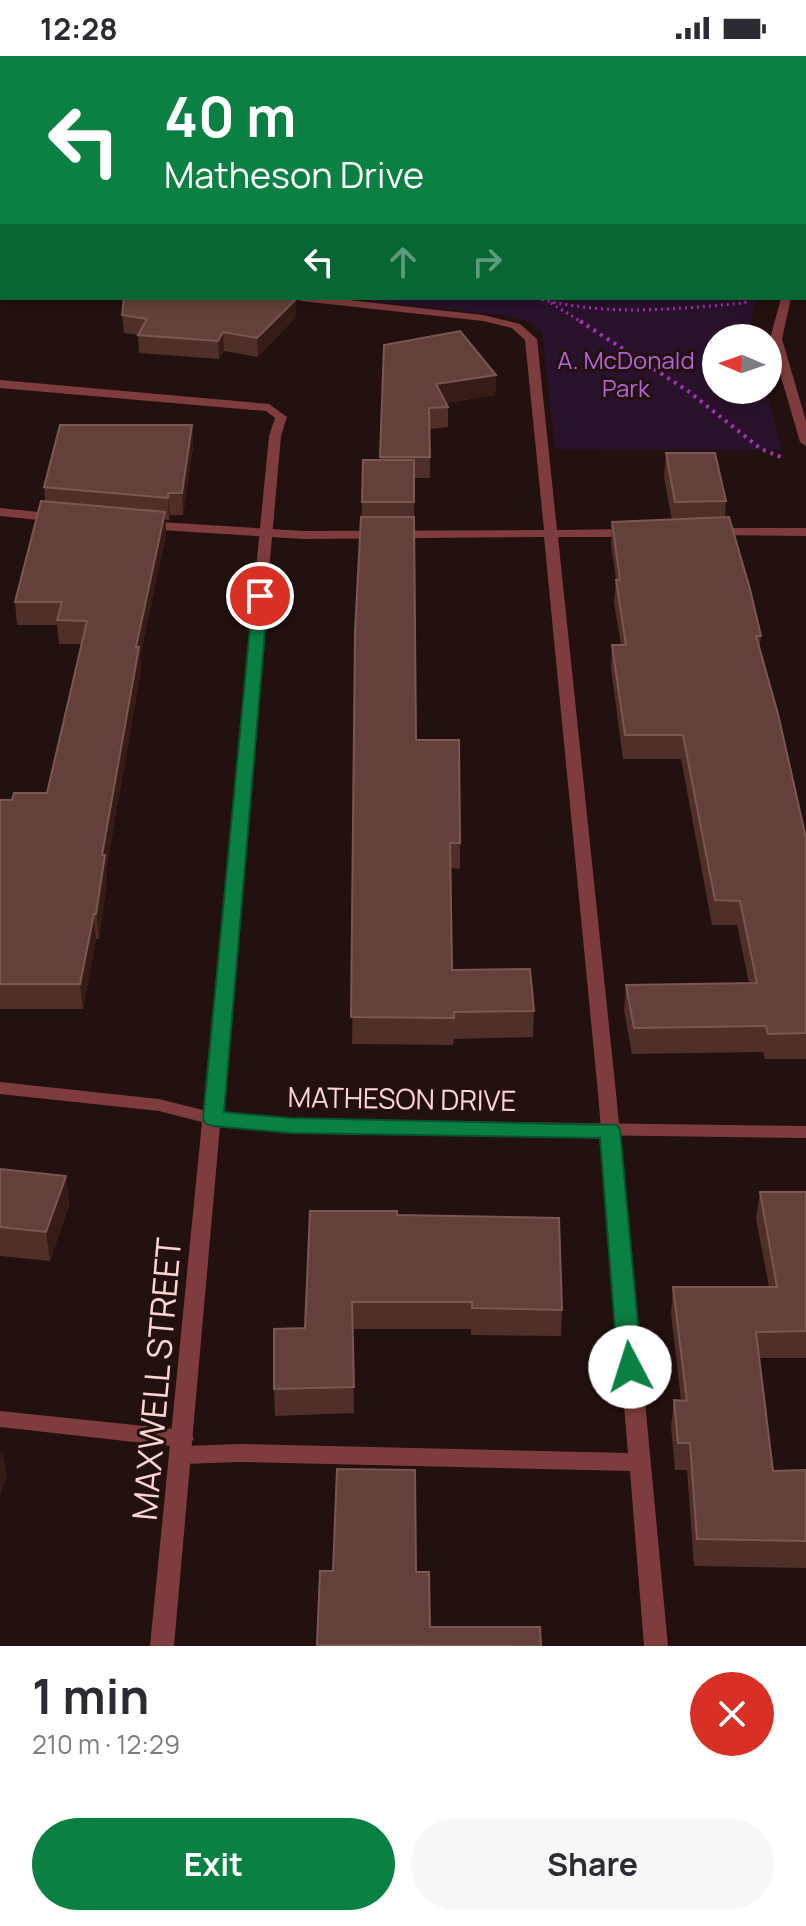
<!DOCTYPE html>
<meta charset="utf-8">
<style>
:root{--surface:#fff;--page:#f7f7f7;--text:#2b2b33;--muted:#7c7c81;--accent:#0b8043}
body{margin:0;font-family:Manrope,sans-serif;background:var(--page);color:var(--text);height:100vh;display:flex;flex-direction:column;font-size:30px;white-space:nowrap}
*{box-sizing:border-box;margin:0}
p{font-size:26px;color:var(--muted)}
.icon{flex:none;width:44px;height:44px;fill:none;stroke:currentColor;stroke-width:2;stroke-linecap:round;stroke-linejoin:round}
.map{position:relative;height:1590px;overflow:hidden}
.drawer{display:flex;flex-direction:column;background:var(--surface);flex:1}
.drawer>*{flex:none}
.hud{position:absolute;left:0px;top:0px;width:806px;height:244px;box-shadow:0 4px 12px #0003;background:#0b8043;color:#fff;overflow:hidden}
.needle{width:52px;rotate:272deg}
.controls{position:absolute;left:702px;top:268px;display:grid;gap:16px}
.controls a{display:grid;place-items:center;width:80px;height:80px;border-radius:50%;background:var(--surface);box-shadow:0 4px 12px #0003;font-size:40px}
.pin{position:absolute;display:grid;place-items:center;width:68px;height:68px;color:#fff;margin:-34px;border:4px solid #fff;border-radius:50%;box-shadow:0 2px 8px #0007}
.me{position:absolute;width:88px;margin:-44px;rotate:355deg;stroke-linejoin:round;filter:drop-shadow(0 0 6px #0008)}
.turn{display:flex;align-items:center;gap:28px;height:168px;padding:0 32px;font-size:36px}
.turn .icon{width:104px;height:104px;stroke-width:2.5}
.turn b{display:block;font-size:56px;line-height:68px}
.lanes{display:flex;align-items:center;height:76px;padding:0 32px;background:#0003;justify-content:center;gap:40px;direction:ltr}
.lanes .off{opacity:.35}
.round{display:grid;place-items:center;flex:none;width:84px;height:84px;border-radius:42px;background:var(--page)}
.overview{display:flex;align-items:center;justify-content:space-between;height:136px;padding:0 32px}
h1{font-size:48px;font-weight:700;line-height:60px}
.action{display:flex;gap:16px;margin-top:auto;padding:16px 32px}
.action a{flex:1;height:92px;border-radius:48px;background:var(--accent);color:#fff;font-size:32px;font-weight:700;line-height:92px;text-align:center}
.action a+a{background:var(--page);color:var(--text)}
.status{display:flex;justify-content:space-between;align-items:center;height:56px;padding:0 40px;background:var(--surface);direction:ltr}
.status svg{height:22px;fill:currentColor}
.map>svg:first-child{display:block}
.green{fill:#2a122c}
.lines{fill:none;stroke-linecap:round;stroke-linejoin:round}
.path-far1{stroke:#a134af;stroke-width:3;stroke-dasharray:2 4;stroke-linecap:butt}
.path{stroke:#a134af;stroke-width:4;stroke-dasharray:3 5;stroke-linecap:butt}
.service{fill:#7f3c3e;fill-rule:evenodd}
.minor{fill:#7f3c3e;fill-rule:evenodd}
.wall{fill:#502e29}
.shaded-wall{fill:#361b17}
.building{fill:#63403b;stroke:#7b5753;stroke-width:2}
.route{fill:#0b8043;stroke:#07532c;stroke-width:2}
.labels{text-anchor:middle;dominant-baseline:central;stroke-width:6;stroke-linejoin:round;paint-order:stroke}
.far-park-label{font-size:24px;fill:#b562da;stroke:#23110f}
.street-label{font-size:28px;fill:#fdd5d3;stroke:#23110f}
.near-street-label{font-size:34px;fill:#fdd5d3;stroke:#23110f}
</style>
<div class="status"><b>12:28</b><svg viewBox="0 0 49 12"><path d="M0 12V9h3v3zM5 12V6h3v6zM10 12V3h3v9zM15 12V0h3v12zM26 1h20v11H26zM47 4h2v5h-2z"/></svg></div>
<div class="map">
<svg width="806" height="1590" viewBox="0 0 806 1590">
<rect width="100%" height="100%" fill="#23110f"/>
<path class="green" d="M345 242H757L750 266 753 282H716V334H766L782 394 555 393 542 276 532 266 508 260Z"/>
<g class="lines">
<path class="path-far1" d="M536 242C605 261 675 253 745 247L748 242
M551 247 583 267"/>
<path class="path" d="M580 265 688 335 761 393 781 401"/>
<path class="service" d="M0 206H2V212H0Z
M804 230H806V236H804Z
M296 242H331L483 259 520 268 537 283 557 474 632 473 639 477 632 481H558L616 1037 668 1590H644L630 1415 240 1406 182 1408 174 1405 171 1399 174 1393 179 1391 0 1371V1355L183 1374 191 1377 194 1383 187 1390 240 1388 628 1397 598 1037 544 481 304 483 144 473 137 469 144 465 304 475 544 474 525 284 512 272 483 265 301 245Z
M0 452 57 458 63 462 57 466 0 460Z
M712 472H806V480L707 479V473Z"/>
<path class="minor" d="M536 0H548L549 2H537Z
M806 38V44L804 45V39Z
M804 100 806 101V107L804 106Z
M804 215H806L804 223Z
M781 242H791L782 283 806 365V390L800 386 770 283Z
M0 324 269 348 287 361 281 380 221 1057 290 1063 806 1070V1082L290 1075 220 1070 174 1590H150L202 1066 159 1055 0 1038V1026L159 1043 203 1054 269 380 275 362 266 355 0 332Z"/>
</g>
<path class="wall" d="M0 0H124L119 2H2V30L0 29Z
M295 0H496L501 2H299Z
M668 0H806V8L804 9V2H673Z
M296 243V261L258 301 224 295 219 303 139 297 138 279 124 277 122 259Z
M384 289 496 319 495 339 446 347 448 351V371L430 373V422H414L416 684 460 787V813L451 812 452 914 534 955 533 981 454 983 453 989 352 988 362 446 380 404Z
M192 369 193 391 183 459H170L169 464H165L166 478 140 601 141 614 106 814 107 824 99 883H96L83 953H0V744H12L47 737 81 588H59L57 569H17L15 546 45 445 44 431Z
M666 397 726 445 725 462 761 580 759 593 806 782V1003H765L763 996 632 998 624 954 626 929 749 927 737 869H712L681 703H623L611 612 612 589H621L614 547 616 524 611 488 612 466 672 464 664 421Z
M0 1113 66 1120 69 1149 50 1205 0 1200Z
M760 1136H806V1302H759L773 1415 806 1414V1512L694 1510 687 1414H675L671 1371 674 1344H681L671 1257 673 1231H769L756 1163Z
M397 1159 562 1254 561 1280 471 1279V1273H353L354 1357 275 1360 274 1333 305 1272Z"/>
<path class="shaded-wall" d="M57 0H124L119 2H52Z
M351 0H388V2H351Z
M748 0H806V8L804 9V2H740Z
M806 119 804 142V120Z
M296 243V261L258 301 257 282Z
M223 276 224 295 219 303 218 285Z
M496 319 495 339 436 348V328Z
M192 369 193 391 183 459 182 437Z
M168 437 170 459 169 464 168 442Z
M165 456 166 478 140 601 141 614 106 814 107 824 99 883 96 858 102 799 136 591Z
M94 858 96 883 83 953 80 928Z
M66 1120 69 1149 50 1205 46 1176Z
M2 1395 7 1421 0 1440V1402Z"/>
<path class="building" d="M37 0H57L52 2Z
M409 0H496L501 2H413Z
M726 0H748L740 2H731Z
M124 242H281L296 243 257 282 223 276 218 285 138 279 147 263 122 259Z
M460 275 496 319 436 328 448 351 429 352 430 401H380L384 289Z
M60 369H192L182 437H168V442L44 431Z
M666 397H715L726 445 675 446Z
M363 404H414V446H362Z
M41 445 165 456 136 591H139L102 799H105L96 858H94L80 928H0V744H12L14 737H47L87 565 57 564 62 546H15Z
M361 461H414L416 684H459L460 787H450L452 914 530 913 534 955 454 956V962L351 961 355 576Z
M729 461 750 533 761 580H756L778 658 806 782V977L768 978 766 970 634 972 626 929 757 927 740 845 715 844 683 679H625L612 589H626L616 524H620L612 466Z
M0 1113 66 1120 46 1176 0 1171Z
M760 1136H806V1275L756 1276 773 1415 806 1414V1485L697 1483 690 1387H678L674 1344 687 1345 673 1231H777Z
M310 1155H397V1159L559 1162 562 1254 472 1252V1246H352L354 1331 274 1333V1273L305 1272Z
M337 1413 415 1414 416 1516H429L430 1571H540L541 1590 317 1589 320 1515H333Z"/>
<path class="route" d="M260 536 268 540 224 1056 290 1062 617 1069 620 1074 642 1311 638 1318 630 1320 622 1318 618 1311 600 1082 290 1077 213 1070 206 1068 203 1063 253 540Z"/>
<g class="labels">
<g class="far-park-label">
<text x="626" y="303">A. McDonald<tspan x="626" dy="28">Park</tspan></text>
</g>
<g class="street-label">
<text transform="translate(402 1042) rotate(1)">MATHESON DRIVE</text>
</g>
<g class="near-street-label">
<text transform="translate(156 1323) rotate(-85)">MAXWELL STREET</text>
</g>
</g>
</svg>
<div class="controls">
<a><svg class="needle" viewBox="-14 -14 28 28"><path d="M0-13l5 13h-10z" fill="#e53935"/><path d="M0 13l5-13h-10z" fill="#7c7c81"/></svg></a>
</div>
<div class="pin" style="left:260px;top:540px;background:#d93025"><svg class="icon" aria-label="arrive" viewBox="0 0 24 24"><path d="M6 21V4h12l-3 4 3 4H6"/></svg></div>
<svg class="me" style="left:630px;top:1311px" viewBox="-20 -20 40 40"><circle r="19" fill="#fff"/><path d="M0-13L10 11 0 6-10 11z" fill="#0b8043"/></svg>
<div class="hud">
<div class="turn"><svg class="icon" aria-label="left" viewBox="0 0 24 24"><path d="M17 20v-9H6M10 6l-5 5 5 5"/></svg><div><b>40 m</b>Matheson Drive</div></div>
<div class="lanes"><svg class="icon" aria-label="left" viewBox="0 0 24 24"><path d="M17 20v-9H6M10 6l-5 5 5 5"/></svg><svg class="icon off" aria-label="ahead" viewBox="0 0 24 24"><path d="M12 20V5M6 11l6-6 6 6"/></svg><svg class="icon off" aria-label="right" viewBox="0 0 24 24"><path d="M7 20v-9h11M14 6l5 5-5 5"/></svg></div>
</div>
</div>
<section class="drawer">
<div class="overview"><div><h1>1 min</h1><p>210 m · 12:29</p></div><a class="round" style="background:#d93025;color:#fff"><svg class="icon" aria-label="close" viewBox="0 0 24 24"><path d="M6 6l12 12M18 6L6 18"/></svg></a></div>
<div class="action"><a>Exit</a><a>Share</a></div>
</section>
